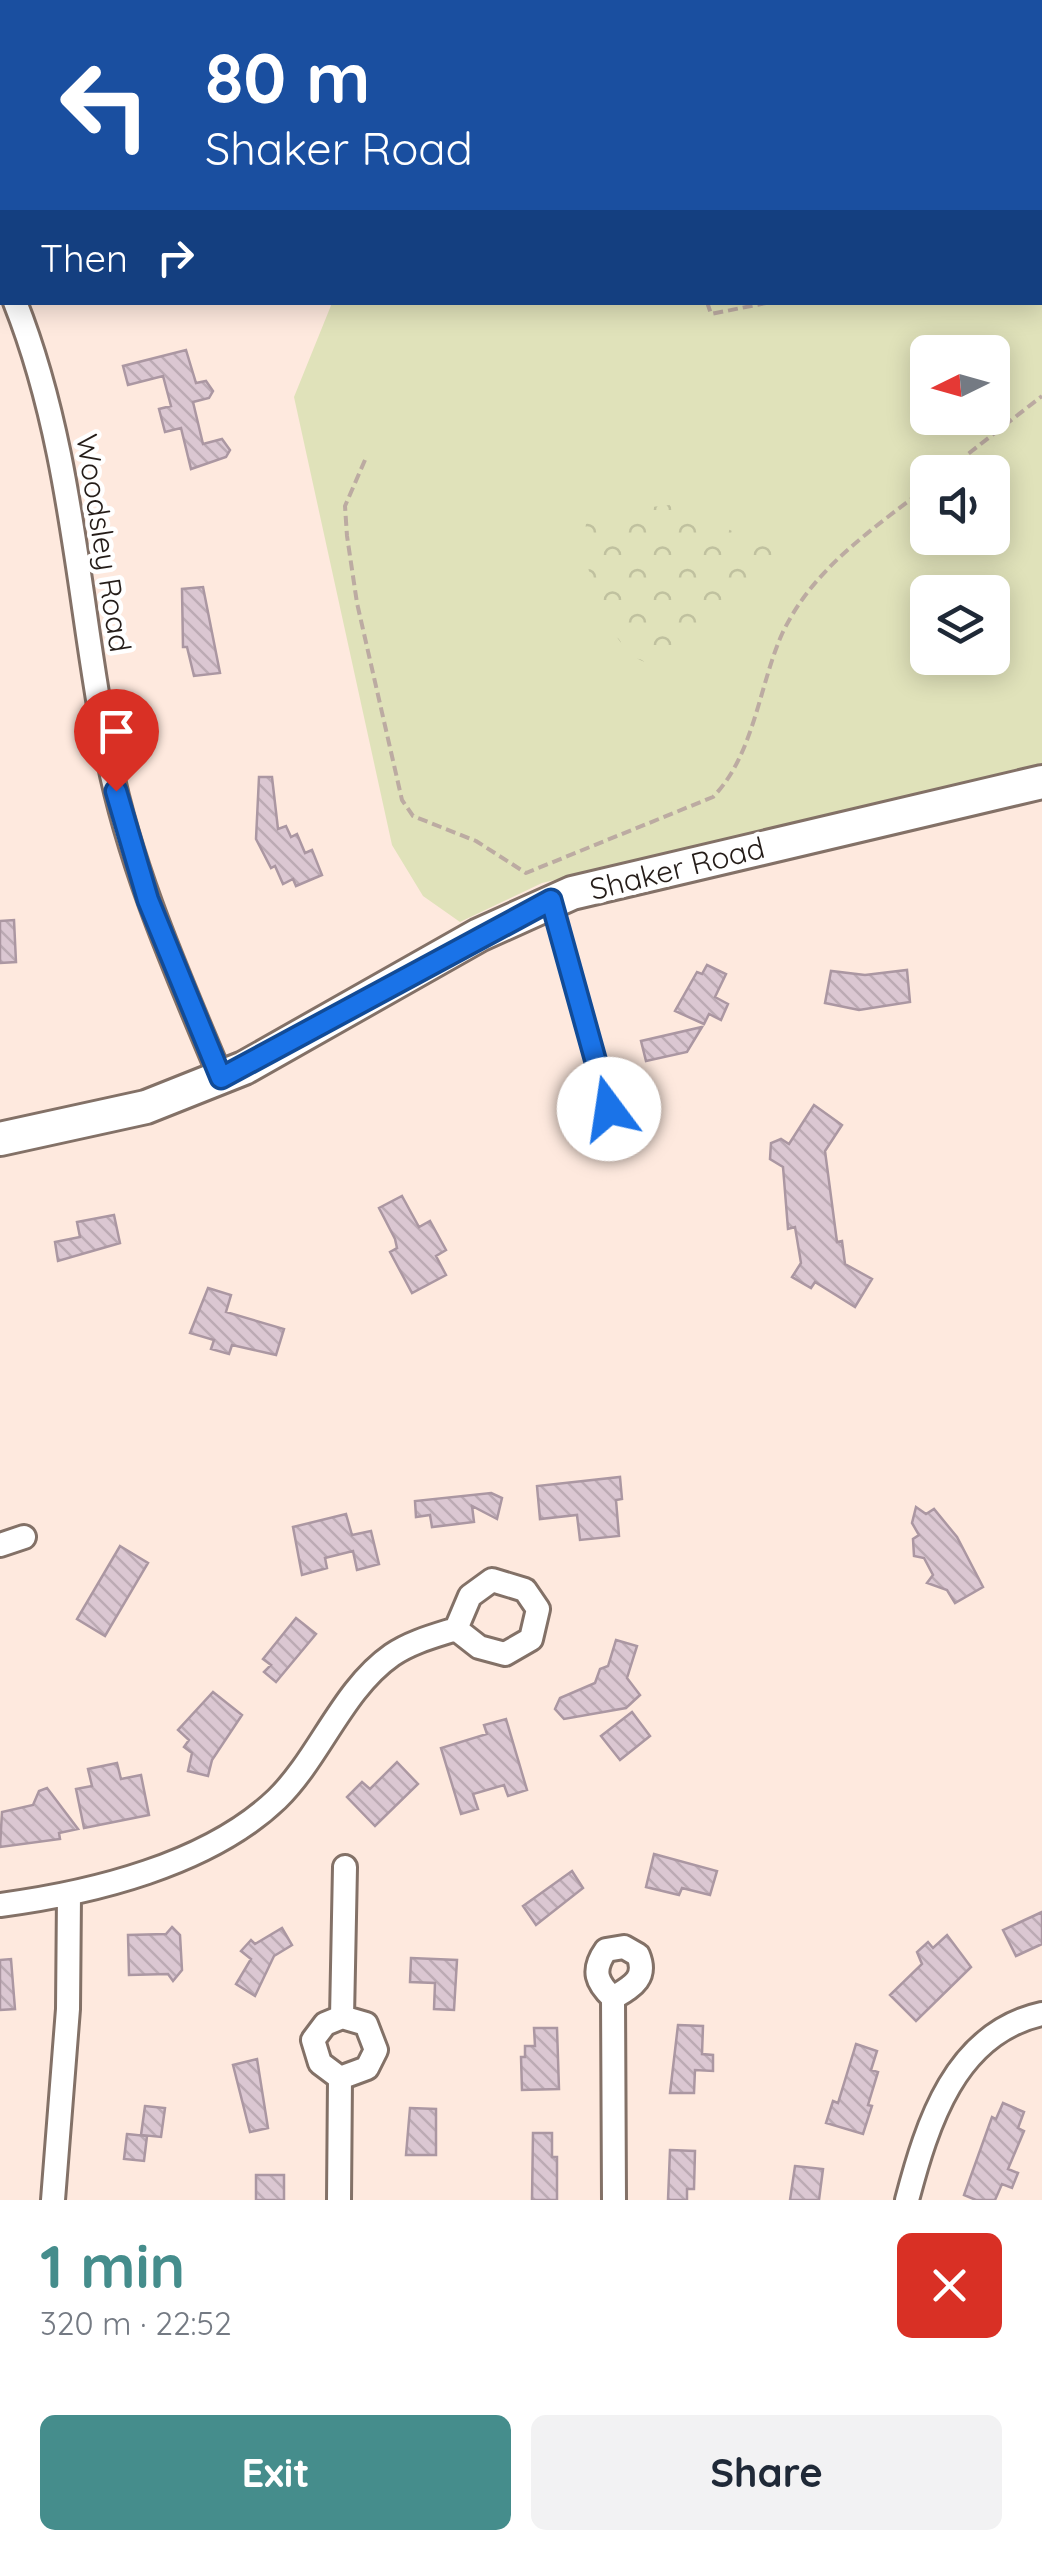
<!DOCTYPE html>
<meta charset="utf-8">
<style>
:root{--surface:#fff;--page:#f2f2f3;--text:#1f2937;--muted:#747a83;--accent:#458d8c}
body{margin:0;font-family:Quicksand,sans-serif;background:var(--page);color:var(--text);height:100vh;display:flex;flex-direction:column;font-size:38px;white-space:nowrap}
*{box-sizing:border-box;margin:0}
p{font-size:32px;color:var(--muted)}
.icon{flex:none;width:55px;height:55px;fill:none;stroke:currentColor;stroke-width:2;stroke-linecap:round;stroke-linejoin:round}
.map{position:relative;height:2200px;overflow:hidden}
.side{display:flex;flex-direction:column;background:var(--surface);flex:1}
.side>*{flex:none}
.top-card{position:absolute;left:0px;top:0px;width:1042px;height:305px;box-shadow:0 5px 25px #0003;background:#1a4fa0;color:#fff;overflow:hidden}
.needle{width:65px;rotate:265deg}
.fabs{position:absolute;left:910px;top:335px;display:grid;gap:20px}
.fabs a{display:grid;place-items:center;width:100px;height:100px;border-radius:15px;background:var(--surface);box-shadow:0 5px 25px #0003;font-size:50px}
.pin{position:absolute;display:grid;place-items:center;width:85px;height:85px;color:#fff;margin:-102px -42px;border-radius:50% 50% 50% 0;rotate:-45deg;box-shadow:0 0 10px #0007}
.pin .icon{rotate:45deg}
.me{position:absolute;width:110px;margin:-55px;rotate:346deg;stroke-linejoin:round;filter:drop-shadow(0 0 8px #0008)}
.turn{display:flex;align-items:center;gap:35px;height:210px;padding:0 40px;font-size:45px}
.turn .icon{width:130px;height:130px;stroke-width:2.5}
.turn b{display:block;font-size:70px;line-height:85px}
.then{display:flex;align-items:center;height:95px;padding:0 40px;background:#0003;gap:20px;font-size:38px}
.round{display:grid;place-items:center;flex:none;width:105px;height:105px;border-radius:15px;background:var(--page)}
.summary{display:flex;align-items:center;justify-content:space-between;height:170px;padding:0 40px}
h1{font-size:60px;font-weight:700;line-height:75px;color:var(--accent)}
.action{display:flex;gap:20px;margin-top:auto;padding:20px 40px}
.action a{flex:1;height:115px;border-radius:15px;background:var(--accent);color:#fff;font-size:40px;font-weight:700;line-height:115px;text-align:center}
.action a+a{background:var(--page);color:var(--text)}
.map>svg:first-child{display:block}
.grass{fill:#e0e2ba;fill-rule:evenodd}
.forest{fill:url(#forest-crowns)}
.building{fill:url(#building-back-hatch);stroke:#ab97a2;stroke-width:2.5}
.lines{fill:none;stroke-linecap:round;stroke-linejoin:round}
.lane-casing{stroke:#837167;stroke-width:16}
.street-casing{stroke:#837167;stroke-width:28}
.secondary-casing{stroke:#837167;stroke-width:38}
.path{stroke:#bcaba2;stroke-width:4;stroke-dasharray:10 5;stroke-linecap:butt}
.lane{stroke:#fff;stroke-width:11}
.street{stroke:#fff;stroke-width:22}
.secondary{stroke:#fff;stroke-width:32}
.route-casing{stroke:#114b97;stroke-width:25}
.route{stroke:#1a73e8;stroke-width:18}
.labels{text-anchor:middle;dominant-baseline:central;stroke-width:9;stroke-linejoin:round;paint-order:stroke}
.street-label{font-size:30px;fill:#241c18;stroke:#fff}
</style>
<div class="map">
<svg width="1042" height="2200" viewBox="0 0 1042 2200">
<defs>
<pattern id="forest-crowns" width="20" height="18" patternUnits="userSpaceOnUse" patternTransform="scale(2.5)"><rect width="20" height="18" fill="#e0e2ba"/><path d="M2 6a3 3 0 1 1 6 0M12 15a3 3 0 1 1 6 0" fill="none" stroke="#c0c19f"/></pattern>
<pattern id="building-back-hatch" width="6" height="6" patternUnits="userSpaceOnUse" patternTransform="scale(2.5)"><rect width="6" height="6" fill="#dbc7d2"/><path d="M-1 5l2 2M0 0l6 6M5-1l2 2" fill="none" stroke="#bcaab4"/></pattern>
</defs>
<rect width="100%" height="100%" fill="#fee9de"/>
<path class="grass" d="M462 0H1042V763L542 883 460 922 423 896 392 845 294 397 332 303 1040 302V2ZM928 352H992V418H928ZM928 472H992V538H928ZM928 592H992V658H928Z"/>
<path class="forest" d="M670 505 773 548 774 565 762 585 677 663C667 663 654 666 645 662 607 648 576 556 587 520L613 511Z"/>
<path class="building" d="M186 350 196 383 206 381 213 391 209 398 193 402 203 444 222 439 230 450 226 457 191 469 181 428 165 432 159 409 171 406 163 376 128 385 123 366Z
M203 587 220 673 194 676 187 647H183L182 589Z
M259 777H272L278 829 286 826 291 837 297 834 305 853 312 850 322 875 296 886 293 879 283 884 275 866 271 868 256 839Z
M14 920 16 962 0 963V921Z
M707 965 726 974 715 997 728 1004 721 1020 709 1014 704 1024 675 1011 697 972 702 974Z
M907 970 910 1002 859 1010 825 1003 831 971 865 975Z
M702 1027 687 1052 646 1061 641 1041Z
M814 1105 842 1125 825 1151 837 1242 842 1241 845 1264 872 1279 855 1307 815 1282 811 1288 792 1277 801 1263 795 1227 788 1229 783 1167 770 1159 771 1143 781 1139 789 1144Z
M402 1196 419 1227 430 1221 446 1250 436 1256 446 1275 412 1293 390 1252 397 1248 395 1239 379 1208Z
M114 1215 120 1243 58 1261 55 1242 80 1237 77 1222Z
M208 1288 231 1295 226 1312 284 1329 276 1355 232 1345 229 1354 211 1349 214 1340 190 1333Z
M620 1477 622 1499 616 1500 619 1536 580 1540 577 1515 540 1519 537 1486Z
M491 1493 502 1498 497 1519 472 1506 474 1522 432 1527 430 1515 416 1517 415 1501Z
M916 1507 926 1514 934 1509 957 1537 983 1587 955 1603 947 1590 927 1583 933 1575 924 1558 914 1556 913 1539 919 1535 912 1523Z
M346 1514 352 1535 371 1531 379 1564 357 1570 353 1551 325 1558 327 1568 302 1575 293 1527Z
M120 1546 148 1563 105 1636 77 1619Z
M296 1618 316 1634 276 1682 264 1672 271 1665 263 1659Z
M616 1640 637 1646 627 1678 640 1695 626 1708 564 1719 555 1709 560 1698 595 1683 600 1669 608 1666Z
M213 1692 242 1715 212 1760 208 1776 188 1771 192 1753 184 1747 189 1740 178 1730Z
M632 1712 650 1736 620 1760 601 1736Z
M506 1719 527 1790 508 1796 504 1785 473 1794 478 1809 461 1814 441 1748 487 1734 484 1725Z
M397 1762 418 1784 375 1826 347 1797 362 1782 370 1789Z
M117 1763 121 1779 141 1775 149 1815 84 1828 76 1789 92 1786 88 1769Z
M47 1788 78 1829 59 1833 60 1839 0 1847 2 1812 33 1805 39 1791Z
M654 1854 717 1871 710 1895 682 1888 679 1895 646 1887Z
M572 1871 583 1888 536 1925 523 1906Z
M1042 1912V1944L1016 1956 1003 1930Z
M172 1927 180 1935 182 1970 173 1981 168 1974 129 1975 128 1935 166 1934Z
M282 1928 292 1945 274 1956 255 1996 236 1984 251 1959 241 1951 251 1940 255 1944Z
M947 1935 971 1967 916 2021 890 1995 922 1964 917 1952 928 1942 933 1948Z
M411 1958 457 1960 454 2010 434 2009 435 1983 410 1982Z
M11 1959 15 2009 0 2010V1960Z
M678 2025 703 2026 702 2054 713 2055V2071L695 2070 694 2093H670Z
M534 2028H557L559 2089 522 2090 521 2057H525V2046H535Z
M856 2044 877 2051 871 2070 878 2072 868 2105 872 2106 863 2134 826 2123 833 2101 838 2103Z
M257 2059 268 2128 250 2132 233 2065Z
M1003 2103 1024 2112 1018 2128 1024 2131 1008 2169 1018 2173 1012 2188 1002 2184 995 2200H976L964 2195 992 2117 996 2119Z
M145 2106 165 2108 161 2137 141 2135Z
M410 2108 436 2109V2155H406Z
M533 2133H552V2157H557V2200H532Z
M127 2134 147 2136 144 2161 124 2159Z
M670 2150 695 2151 694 2189H687V2200H668Z
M795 2166 823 2169 819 2200H790Z
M256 2175H284V2200H256Z"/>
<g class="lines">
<defs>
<path id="lane" d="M553 906 609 1109"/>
<path id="street" d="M0 267 2 273
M15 302C73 448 78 604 108 756 130 868 177 973 221 1078
M0 1545 24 1537
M492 1580 525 1590 538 1609 531 1639 505 1654 479 1647 456 1629 470 1596Z
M0 1905C91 1893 208 1865 277 1799 320 1757 342 1690 392 1655 411 1642 434 1636 456 1629
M613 1998C631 1987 648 1979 638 1955L624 1947 606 1950C591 1971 597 1983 613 1998L614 2200
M340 2078 320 2063 313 2040 325 2024 342 2017
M53 2200 68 2009 69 1895
M339 2200 340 2078 367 2068 376 2050 366 2024 342 2017 345 1867
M907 2200C927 2124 955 2033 1042 2014"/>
<path id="secondary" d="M0 1139 146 1107 244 1068 479 935 572 893 1042 782"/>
</defs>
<use href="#lane" class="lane-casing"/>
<use href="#street" class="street-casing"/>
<use href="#secondary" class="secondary-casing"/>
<path class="path" d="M647 2 649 0
M673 2 676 0
M944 2 945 0
M707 302 711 314 771 302
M365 460 345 506 347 536 357 603 402 800 413 816 476 841 526 873 713 797C754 755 759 686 782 634 813 568 872 530 928 486
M945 472 1042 396"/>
<use href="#lane" class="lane"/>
<use href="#street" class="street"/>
<use href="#secondary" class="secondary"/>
</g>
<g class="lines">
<defs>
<path id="route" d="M116 791 148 900 221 1078 551 900 609 1109"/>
</defs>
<use href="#route" class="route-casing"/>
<use href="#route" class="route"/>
</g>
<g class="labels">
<g class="street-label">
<text transform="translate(104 543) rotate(81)">Woodsley Road</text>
<text transform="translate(677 868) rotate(-14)">Shaker Road</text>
</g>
</g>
</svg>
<div class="fabs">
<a><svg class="needle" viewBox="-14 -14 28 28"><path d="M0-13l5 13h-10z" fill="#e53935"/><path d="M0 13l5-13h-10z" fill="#747a83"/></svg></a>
<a><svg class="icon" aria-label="sound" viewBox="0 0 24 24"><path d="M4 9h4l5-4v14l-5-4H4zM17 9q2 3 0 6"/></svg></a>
<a><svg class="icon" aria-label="layers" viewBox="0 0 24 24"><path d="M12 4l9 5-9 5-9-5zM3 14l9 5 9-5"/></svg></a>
</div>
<div class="pin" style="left:116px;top:791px;background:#d93025"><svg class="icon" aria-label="arrive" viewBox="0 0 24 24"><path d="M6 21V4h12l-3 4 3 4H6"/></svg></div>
<svg class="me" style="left:609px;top:1109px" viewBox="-20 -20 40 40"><circle r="19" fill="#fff"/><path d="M0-13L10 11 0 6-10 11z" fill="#1a73e8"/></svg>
<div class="top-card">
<div class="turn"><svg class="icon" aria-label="left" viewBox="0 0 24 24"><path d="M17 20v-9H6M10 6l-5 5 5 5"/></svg><div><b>80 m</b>Shaker Road</div></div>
<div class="then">Then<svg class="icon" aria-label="right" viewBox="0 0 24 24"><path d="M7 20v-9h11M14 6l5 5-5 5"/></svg></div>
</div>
</div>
<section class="side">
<div class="summary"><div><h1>1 min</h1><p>320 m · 22:52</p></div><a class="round" style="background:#d93025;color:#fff"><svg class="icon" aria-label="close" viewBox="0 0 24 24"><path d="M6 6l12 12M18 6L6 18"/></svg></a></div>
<div class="action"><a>Exit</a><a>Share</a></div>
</section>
